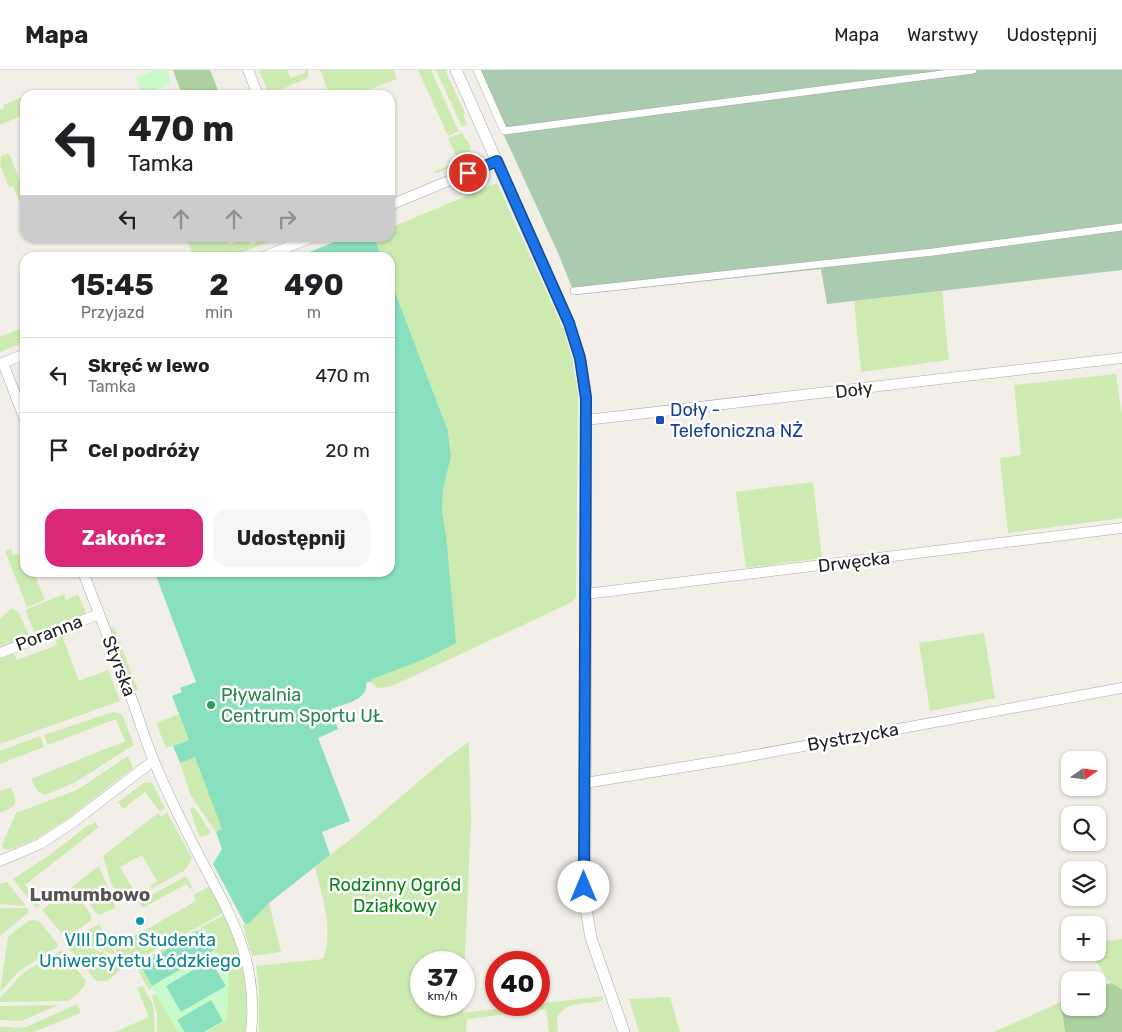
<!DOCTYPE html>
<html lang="pl">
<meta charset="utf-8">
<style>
:root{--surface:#fff;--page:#f6f6f6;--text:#202124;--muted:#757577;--line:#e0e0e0;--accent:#db2777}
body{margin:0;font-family:Rubik,sans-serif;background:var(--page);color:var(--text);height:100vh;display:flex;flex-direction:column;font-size:19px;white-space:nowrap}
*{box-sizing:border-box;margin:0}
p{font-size:16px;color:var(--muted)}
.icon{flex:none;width:28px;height:28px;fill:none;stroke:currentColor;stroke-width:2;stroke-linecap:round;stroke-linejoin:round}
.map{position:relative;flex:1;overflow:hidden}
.details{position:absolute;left:20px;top:182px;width:375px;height:325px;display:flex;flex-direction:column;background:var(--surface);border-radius:15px;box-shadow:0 1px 4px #0004}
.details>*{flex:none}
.top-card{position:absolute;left:20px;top:20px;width:375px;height:152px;border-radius:15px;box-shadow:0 1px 4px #0004;background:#fff;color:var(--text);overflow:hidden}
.needle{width:32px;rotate:76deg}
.buttons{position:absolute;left:1061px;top:681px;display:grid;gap:10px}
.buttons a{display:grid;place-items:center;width:45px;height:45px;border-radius:10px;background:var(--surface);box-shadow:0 1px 4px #0004;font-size:25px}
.speed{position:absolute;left:410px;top:881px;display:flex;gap:10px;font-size:25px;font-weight:700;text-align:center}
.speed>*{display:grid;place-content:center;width:65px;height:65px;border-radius:50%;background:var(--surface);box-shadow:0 1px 4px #0004;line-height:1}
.speed small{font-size:12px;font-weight:400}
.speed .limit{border:8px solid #d22;background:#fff;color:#111}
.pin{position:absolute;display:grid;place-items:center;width:42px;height:42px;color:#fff;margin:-21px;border:2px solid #fff;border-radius:50%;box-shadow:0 1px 5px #0007}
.me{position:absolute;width:55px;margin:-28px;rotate:0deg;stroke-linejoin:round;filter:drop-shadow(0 0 4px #0008)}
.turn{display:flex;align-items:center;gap:18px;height:105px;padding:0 25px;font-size:22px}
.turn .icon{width:65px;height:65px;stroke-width:2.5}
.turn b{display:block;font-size:35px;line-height:42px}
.lanes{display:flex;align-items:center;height:48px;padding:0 25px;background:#0003;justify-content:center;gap:25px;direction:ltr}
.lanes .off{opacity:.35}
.eta{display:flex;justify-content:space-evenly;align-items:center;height:85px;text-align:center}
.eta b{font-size:30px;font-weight:700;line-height:35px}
.button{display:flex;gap:10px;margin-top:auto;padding:10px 25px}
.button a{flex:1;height:58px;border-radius:15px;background:var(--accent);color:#fff;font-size:20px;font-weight:700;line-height:58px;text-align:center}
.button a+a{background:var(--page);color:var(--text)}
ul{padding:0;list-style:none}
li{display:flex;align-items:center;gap:15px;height:75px;padding:0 25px;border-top:1px solid var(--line)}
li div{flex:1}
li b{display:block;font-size:19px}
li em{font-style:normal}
header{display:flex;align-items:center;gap:30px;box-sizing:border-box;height:70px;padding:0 25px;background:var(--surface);border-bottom:1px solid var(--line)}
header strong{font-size:24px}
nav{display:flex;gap:28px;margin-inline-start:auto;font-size:18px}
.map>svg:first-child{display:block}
.grass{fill:#cdebb0}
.forest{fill:#add19e}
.cemetery{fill:#aacbaf}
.park{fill:#c8facc}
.pitch{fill:#88e0be}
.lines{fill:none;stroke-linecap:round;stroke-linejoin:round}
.pedestrian-casing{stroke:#a9a9a9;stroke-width:8}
.minor-casing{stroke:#a9a9a9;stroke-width:11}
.tertiary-casing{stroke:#a9a9a9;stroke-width:12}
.pedestrian{stroke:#fff;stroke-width:7}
.minor{stroke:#fff;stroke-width:10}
.tertiary{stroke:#fff;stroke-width:11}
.route-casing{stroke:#114b97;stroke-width:12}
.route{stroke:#1a73e8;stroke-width:9}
.transit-dot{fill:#1a4fb4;stroke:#fff;stroke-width:2}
.leisure-dot{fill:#2e9e5b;stroke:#fff;stroke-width:2}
.culture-dot{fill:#0f9aa8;stroke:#fff;stroke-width:2}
.labels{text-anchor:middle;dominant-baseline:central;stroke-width:5;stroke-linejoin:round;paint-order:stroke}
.street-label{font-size:18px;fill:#222;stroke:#fff}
.transit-label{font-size:18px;fill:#164399;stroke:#fff;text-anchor:start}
.leisure-label{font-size:18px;fill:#27864d;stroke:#fff;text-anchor:start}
.park-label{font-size:18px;fill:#0c8416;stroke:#fff}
.culture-label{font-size:18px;fill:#0d838f;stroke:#fff}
.neighbourhood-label{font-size:19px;font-weight:bold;fill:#555;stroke:#fff}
</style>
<header>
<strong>Mapa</strong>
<nav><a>Mapa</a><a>Warstwy</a><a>Udostępnij</a></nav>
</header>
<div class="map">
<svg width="1122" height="962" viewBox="0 0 1122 962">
<rect width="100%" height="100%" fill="#f2efe9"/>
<path class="grass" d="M259 0H287L291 8 306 2 305 0H308V8L269 24Z
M320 0H393L397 9 355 25H330Z
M418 0H431L458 60 460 61 448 66Z
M436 0H445L465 43 463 44 467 54 462 57Z
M25 26V44L0 55V40L4 39 3 35Z
M462 63 471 77 469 79 472 87 438 103 433 102 459 92 448 68Z
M9 83 25 124V145L13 116 9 117 0 95 1 86Z
M497 113 564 260 573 292 578 325 576 528 570 533 390 617 378 618 372 614 371 609 425 589 446 465 442 441 443 420 451 386 448 361 390 209V188H303L344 168H390V158Z
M186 168H226L229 175 238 171 237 168H248L251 175 266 168 268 172 231 187H194Z
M942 221 949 290 861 302 854 231Z
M25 257V272L0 282V267Z
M1116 304 1122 346V448L1008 463 1000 388 1021 385 1014 315Z
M813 412 822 488 746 498 736 422Z
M11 479 13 485 18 483 20 488 25 486V502L34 503 45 530 27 537 5 481Z
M64 524 66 530 78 524 86 543 35 563 25 540Z
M12 538 19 543 29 565 0 576V549Z
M114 557 138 620 134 621 110 558Z
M64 562 66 567 63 568 79 611 108 600 120 631 0 674V587L12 583 14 584 17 590 57 575 55 568 56 565Z
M984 563 995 628 930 641 919 573Z
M113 642 122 644 134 675 74 713 45 725 38 722 31 709 125 671 116 649 48 675 44 665Z
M179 644 189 670 166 678 156 653Z
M40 666 44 677 0 694V681Z
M469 672 471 750 464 908V892H421V935H463V943L603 926V930C587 936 564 929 557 949L558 962H549L546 939 467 949 466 962H259V919L256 896 323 889C334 858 322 827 315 797L356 765 444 690Z
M128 686 133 698 67 749 36 769 9 780 3 778 2 775 16 743 77 720Z
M195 686 223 759 216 762 191 726 180 693Z
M145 712 152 713 165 738 160 742 145 722 123 739 118 732Z
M11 717C18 734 18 736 0 743V721Z
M193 737 195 738 211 763 201 767 199 766 190 739Z
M167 742 192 788 187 797 184 801 151 819 150 816 157 811 142 785 120 797 136 824C134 831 126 833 120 831L111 813 103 786 158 743 161 747Z
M95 752 99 757 25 815 40 835 36 838 13 809 48 786 90 754 91 755Z
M99 796C102 804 115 833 115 838L100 845 96 843 88 831 84 834 91 845V851L69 865H63L42 840Z
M184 807 187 808 193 818 190 819 186 814 143 838 139 832Z
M7 812 26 836 0 834V814Z
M209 817 223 843 134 892 119 886 114 876 142 862 196 831 193 825Z
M269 833 281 882 252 886 243 856Z
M0 838H28V843L0 866Z
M224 845C242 885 250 918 245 962H204L203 858 200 859 199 858Z
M35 850 40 852 59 876 19 901 0 922 8 867 28 851Z
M99 854 116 885 73 869Z
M197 859 198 861 152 918 149 920 135 895Z
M1122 869V919L1111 913 1090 883 1098 882V872Z
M70 870 117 888 123 898 107 911H96L69 879 68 874Z
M62 880 86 911C85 918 74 928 68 931L0 932V928L23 903Z
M143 916 153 935 155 962H115L149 947 137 918Z
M164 919 185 962H157V944L152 926Z
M670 927 680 962H639L629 929Z
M1061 932 1065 962H994Z
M77 934 81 943 34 962H0V956L16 958 26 957Z
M59 935 21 951 0 950V936Z"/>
<path class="forest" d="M173 0H210L220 25H182Z
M1111 913 1122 919V962H1065L1061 932 1070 929V938H1098V918Z"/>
<path class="cemetery" d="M474 0H1122V200L827 234 821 199 575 225 558 183Z"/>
<path class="park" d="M156 0H166L171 13 143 24 136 7Z
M204 858 229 906 227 950 207 962H178L139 895Z"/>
<path class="pitch" d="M344 168H374L382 187H297Z
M390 209 448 361 451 386 443 420 442 441 446 465 456 573 425 589 372 609V611L366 613C369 630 343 634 331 639L338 659 318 668 350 751 322 762 330 785 269 833 250 853 245 854 213 794 222 779 216 762 222 759 195 687 180 693 173 676 189 670 172 626 182 622 180 618 196 612 155 503 390 502Z
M202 859 214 880 152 916 140 895Z
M210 890 226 916 181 942 166 916Z
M211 930 223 951 204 962H185L177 950Z"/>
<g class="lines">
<defs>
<path id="pedestrian" d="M477 0 504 61 973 0
M574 221 933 182 1122 157"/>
<path id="minor" d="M248 0 258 25
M390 135 497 91
M261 188 310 168
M3 293 25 350
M0 294 25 284
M586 350 1122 288
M83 502C99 544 115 585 131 627 139 648 145 670 154 691 167 723 182 753 198 784 230 845 259 890 251 962
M586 524 1122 458
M0 583 99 544
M585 713 733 689 1122 618
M0 791 40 774 72 753 153 691"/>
<path id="tertiary" d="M456 0 569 253 580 288 586 328 585 833 591 868 624 962"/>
</defs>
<use href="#pedestrian" class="pedestrian-casing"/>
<use href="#minor" class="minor-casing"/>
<use href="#tertiary" class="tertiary-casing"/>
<use href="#pedestrian" class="pedestrian"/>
<use href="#minor" class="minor"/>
<use href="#tertiary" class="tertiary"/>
</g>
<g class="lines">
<defs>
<path id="route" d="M468 103 497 91 569 253 580 288 586 328 584 817"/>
</defs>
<use href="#route" class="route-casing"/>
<use href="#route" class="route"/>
</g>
<rect class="transit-dot" x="655" y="345" width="10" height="10" rx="2.5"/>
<circle class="leisure-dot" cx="211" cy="635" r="5"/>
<circle class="culture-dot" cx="140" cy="851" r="5"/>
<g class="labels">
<g class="street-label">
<text transform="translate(854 320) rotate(-7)">Doły</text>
<text transform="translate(854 492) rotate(-7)">Drwęcka</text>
<text transform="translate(49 563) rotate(-21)">Poranna</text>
<text transform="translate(119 596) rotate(69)">Styrska</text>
<text transform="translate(853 667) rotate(-10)">Bystrzycka</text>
</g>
<g class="transit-label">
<text x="670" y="340">Doły -<tspan x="670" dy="21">Telefoniczna NŻ</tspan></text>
</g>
<g class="leisure-label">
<text x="221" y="625">Pływalnia<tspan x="221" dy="21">Centrum Sportu UŁ</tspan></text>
</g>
<g class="park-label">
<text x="395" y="815">Rodzinny Ogród<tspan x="395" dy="21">Działkowy</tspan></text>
</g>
<g class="culture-label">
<text x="140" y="870">VIII Dom Studenta<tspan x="140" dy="21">Uniwersytetu Łódzkiego</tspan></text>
</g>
<g class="neighbourhood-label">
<text x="90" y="824">Lumumbowo</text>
</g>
</g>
</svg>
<div class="buttons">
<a><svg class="needle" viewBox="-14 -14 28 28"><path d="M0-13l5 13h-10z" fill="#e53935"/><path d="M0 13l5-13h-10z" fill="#757577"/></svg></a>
<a><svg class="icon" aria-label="search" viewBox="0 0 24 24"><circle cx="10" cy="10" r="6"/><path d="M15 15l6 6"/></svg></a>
<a><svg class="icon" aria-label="layers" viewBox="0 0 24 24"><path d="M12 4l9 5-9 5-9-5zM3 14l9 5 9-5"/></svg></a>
<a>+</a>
<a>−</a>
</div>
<div class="speed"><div>37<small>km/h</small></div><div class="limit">40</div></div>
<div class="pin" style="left:468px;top:103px;background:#d93025"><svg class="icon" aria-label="arrive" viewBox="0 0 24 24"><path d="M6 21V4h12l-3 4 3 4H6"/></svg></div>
<svg class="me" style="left:584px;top:817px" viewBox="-20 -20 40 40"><circle r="19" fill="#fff"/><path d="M0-13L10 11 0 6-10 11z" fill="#1a73e8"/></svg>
<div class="top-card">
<div class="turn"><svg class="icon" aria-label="left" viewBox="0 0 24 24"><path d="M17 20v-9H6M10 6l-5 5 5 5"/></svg><div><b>470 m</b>Tamka</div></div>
<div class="lanes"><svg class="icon" aria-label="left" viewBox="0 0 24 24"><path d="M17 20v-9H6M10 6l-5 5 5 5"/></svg><svg class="icon off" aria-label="ahead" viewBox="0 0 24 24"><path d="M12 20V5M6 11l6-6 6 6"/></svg><svg class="icon off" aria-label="ahead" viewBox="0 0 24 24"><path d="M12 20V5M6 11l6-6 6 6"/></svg><svg class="icon off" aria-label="right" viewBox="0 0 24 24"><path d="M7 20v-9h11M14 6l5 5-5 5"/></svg></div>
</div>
<section class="details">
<div class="eta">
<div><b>15:45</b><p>Przyjazd</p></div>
<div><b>2</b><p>min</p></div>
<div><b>490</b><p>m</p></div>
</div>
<ul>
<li><svg class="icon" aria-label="left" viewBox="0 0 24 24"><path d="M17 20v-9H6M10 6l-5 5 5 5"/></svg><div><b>Skręć w lewo</b><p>Tamka</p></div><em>470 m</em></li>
<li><svg class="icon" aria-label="arrive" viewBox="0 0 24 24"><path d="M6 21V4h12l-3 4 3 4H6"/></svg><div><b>Cel podróży</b></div><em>20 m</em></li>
</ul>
<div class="button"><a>Zakończ</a><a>Udostępnij</a></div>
</section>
</div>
